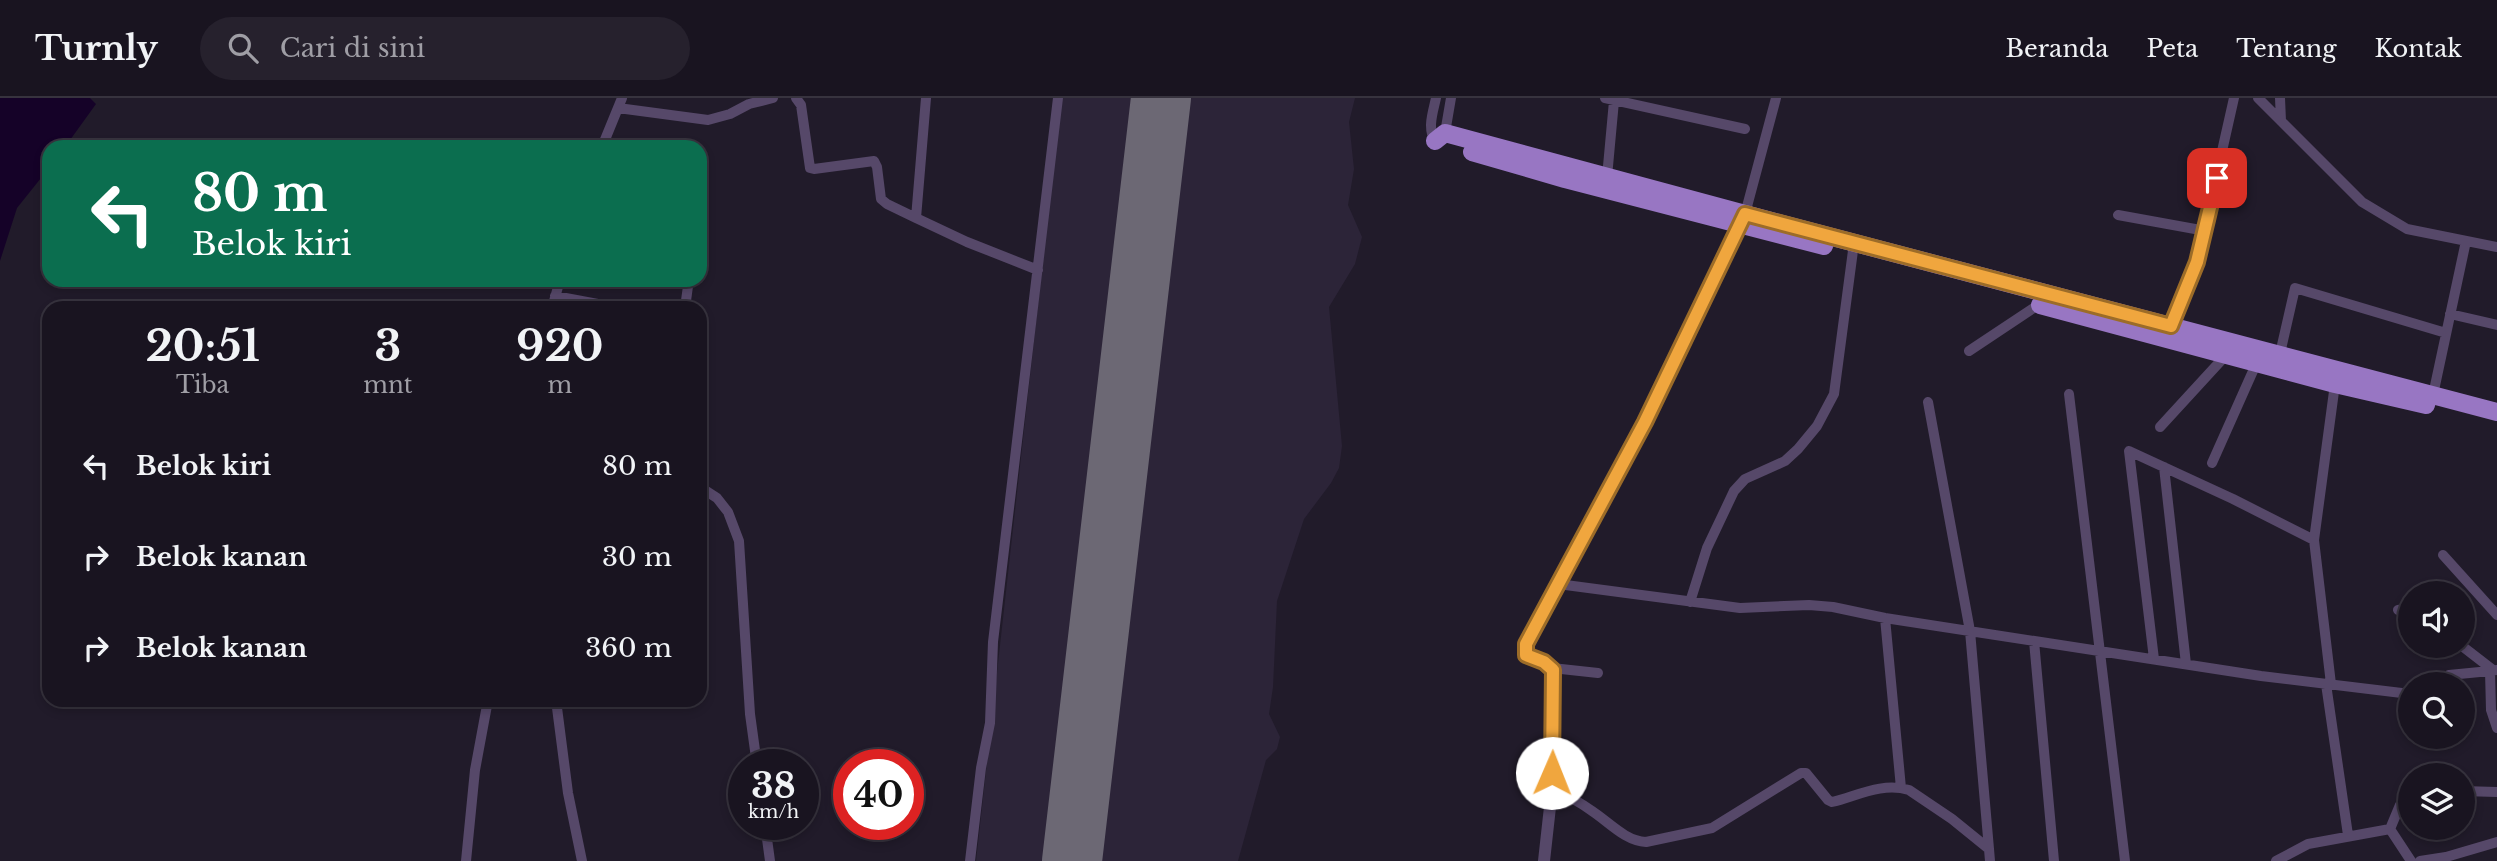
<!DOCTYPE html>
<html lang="id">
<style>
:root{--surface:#191420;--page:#26212d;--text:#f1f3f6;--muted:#9f9ea5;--line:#37333e}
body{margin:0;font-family:"Libre Baskerville",serif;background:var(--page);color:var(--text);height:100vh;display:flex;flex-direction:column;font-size:26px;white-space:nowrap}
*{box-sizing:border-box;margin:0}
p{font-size:23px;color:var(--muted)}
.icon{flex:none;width:38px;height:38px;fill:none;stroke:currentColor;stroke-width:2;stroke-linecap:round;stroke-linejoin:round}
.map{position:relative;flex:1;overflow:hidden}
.side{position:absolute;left:42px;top:203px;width:665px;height:406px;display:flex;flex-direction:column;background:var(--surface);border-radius:21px;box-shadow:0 4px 10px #0003,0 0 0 2px var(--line)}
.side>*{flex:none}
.top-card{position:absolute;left:42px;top:42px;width:665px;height:147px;border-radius:21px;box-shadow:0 4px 10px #0003,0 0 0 2px var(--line);background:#0b6e4f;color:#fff;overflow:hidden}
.controls{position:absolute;left:2398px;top:483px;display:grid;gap:14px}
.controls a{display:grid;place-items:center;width:77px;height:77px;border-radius:50%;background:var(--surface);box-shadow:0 4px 10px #0003,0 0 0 2px var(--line);font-size:35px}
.speed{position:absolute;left:728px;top:651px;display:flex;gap:14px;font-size:35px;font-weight:700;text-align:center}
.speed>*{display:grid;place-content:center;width:91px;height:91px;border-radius:50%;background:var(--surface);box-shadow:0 4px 10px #0003,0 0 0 2px var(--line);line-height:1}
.speed small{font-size:18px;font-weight:400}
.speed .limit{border:10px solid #d22;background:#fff;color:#111}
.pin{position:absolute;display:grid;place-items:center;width:60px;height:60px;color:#fff;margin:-30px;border-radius:14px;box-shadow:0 4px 10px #0006}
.me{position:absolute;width:77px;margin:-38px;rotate:1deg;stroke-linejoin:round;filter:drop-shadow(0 0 5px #0008)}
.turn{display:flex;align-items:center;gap:24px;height:147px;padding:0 35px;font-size:32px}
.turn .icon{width:91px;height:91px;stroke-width:2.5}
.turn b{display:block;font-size:49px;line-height:60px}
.eta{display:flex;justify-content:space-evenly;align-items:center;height:119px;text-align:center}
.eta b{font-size:42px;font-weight:800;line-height:49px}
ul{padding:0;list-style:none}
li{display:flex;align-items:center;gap:21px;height:91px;padding:0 35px}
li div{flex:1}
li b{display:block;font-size:26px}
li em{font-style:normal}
header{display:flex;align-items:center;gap:42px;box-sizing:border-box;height:98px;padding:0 35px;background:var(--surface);border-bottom:2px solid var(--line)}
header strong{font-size:33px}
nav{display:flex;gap:38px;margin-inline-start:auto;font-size:24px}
.search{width:490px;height:63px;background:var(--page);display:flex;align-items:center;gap:18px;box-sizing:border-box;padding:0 24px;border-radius:38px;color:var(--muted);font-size:26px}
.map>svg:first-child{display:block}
.built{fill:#2c2438}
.water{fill:#150228}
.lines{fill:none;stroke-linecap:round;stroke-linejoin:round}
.runway{stroke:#6c6874;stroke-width:60}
.minor{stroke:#564869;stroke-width:10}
.tertiary{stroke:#564869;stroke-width:12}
.trunk{stroke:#9876c3;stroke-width:18}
.route-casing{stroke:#9c6c28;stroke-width:18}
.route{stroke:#f0a63e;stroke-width:12}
</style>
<header>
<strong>Turnly</strong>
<div class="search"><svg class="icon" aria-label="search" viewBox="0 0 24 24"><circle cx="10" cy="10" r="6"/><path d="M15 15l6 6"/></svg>Cari di sini</div>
<nav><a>Beranda</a><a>Peta</a><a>Tentang</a><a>Kontak</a></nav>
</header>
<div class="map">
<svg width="2497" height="763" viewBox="0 0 2497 763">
<rect width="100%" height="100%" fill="#211b2a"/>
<path class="built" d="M1061 0H1355L1349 24 1354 71 1348 107 1362 139 1355 166 1329 209 1342 348 1339 370 1331 385 1304 421 1277 503 1273 589 1269 616 1280 639 1277 651 1266 662 1238 763H976Z"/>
<path class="water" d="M0 0H90L96 6 65 49H49V70L17 110 0 163Z"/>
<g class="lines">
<path class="runway" d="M1072 763 1161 0"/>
<path class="minor" d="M796 0 801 7 810 70 814 71 874 63 877 69 881 101 887 106 916 120 926 0
M1605 0 1745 31
M2258 0 2362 104 2407 131 2497 149
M2280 0 2281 23
M618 10 708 22 730 16 749 6 773 0
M1445 35 1451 0
M1435 43C1427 30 1433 14 1436 0
M602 49 622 0
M1607 79 1614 3
M1745 116 1776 0
M2118 117 2206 133
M916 120 967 144 1038 172
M555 198 619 210
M552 210 560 182
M685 210 688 188
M2450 216 2497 227
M2169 232 2197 164 2234 0
M1969 253 2038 207
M2279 260 2295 190 2446 235
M2069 296 2125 763
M2433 297 2466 143
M1928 304 1970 533 1989 751
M2160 329 2227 256
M2212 365 2257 264
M2164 369 2186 566
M700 389 717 400 728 414 739 443 750 616 757 667
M2443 457 2497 517
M1558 486 1740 510 1809 507 1833 509 1885 520 2261 578 2410 596
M1690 504 1707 450 1734 393 1745 381 1785 363 1798 351 1817 328 1834 296 1854 145
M2398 512 2410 510
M1885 520 1901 690
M2034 543 2054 763
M2462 548 2493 572
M2154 561 2129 353 2233 401 2314 442
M1552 570 1598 575
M2497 572 2490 573 2491 612 2497 630
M2326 586 2348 737
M2331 586 2314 442 2335 286
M2442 586 2449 577 2490 573
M556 602 568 695 582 763
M1552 691C1566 697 1580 704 1592 713 1609 724 1625 743 1646 744L1712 730 1801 675H1806L1828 702 1832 704C1857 698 1882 684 1909 692L1952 721 1989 751 1990 763
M2462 693 2497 694
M765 726 770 763
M2390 731 2411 763
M466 763 475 672 488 602
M970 763 981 670 990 625 993 544 1058 0
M2276 763 2308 746 2390 731 2400 707 2410 696
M2420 763 2446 759 2497 744"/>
<path class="tertiary" d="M1544 763 1552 691 1554 578 1550 567 1526 557V546L1645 324 1743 120"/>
<path class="trunk" d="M1435 43 1445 35 1745 116 2497 314
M1472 54 1565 81 1824 148
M2040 207 2335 286 2426 307"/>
</g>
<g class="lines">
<defs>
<path id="route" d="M1552 675 1553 572 1544 564 1526 557V546L1645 324 1745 116 2171 228 2197 164 2217 80"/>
</defs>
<use href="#route" class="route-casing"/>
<use href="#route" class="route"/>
</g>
</svg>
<div class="controls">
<a><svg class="icon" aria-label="sound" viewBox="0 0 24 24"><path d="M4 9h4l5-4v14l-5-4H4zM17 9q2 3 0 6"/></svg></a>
<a><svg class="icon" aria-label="search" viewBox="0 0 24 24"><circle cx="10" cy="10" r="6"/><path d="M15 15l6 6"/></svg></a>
<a><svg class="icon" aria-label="layers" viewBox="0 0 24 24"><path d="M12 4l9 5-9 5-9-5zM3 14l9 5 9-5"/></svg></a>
</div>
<div class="speed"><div>38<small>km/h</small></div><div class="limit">40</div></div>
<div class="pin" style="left:2217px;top:80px;background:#d93025"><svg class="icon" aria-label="arrive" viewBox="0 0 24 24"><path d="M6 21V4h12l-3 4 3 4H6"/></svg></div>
<svg class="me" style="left:1552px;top:675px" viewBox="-20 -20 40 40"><circle r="19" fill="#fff"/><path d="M0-13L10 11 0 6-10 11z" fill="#f0a63e"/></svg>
<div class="top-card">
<div class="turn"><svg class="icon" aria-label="left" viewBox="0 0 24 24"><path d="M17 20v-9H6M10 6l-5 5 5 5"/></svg><div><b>80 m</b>Belok kiri</div></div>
</div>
<section class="side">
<div class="eta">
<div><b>20:51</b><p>Tiba</p></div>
<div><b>3</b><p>mnt</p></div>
<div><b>920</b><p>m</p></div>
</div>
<ul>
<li><svg class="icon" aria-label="left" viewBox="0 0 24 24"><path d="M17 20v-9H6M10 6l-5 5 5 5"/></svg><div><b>Belok kiri</b></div><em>80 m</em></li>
<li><svg class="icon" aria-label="right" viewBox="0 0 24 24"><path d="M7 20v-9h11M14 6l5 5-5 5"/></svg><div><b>Belok kanan</b></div><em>30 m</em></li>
<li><svg class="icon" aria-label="right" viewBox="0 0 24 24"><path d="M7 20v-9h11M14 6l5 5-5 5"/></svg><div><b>Belok kanan</b></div><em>360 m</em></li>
</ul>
</section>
</div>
